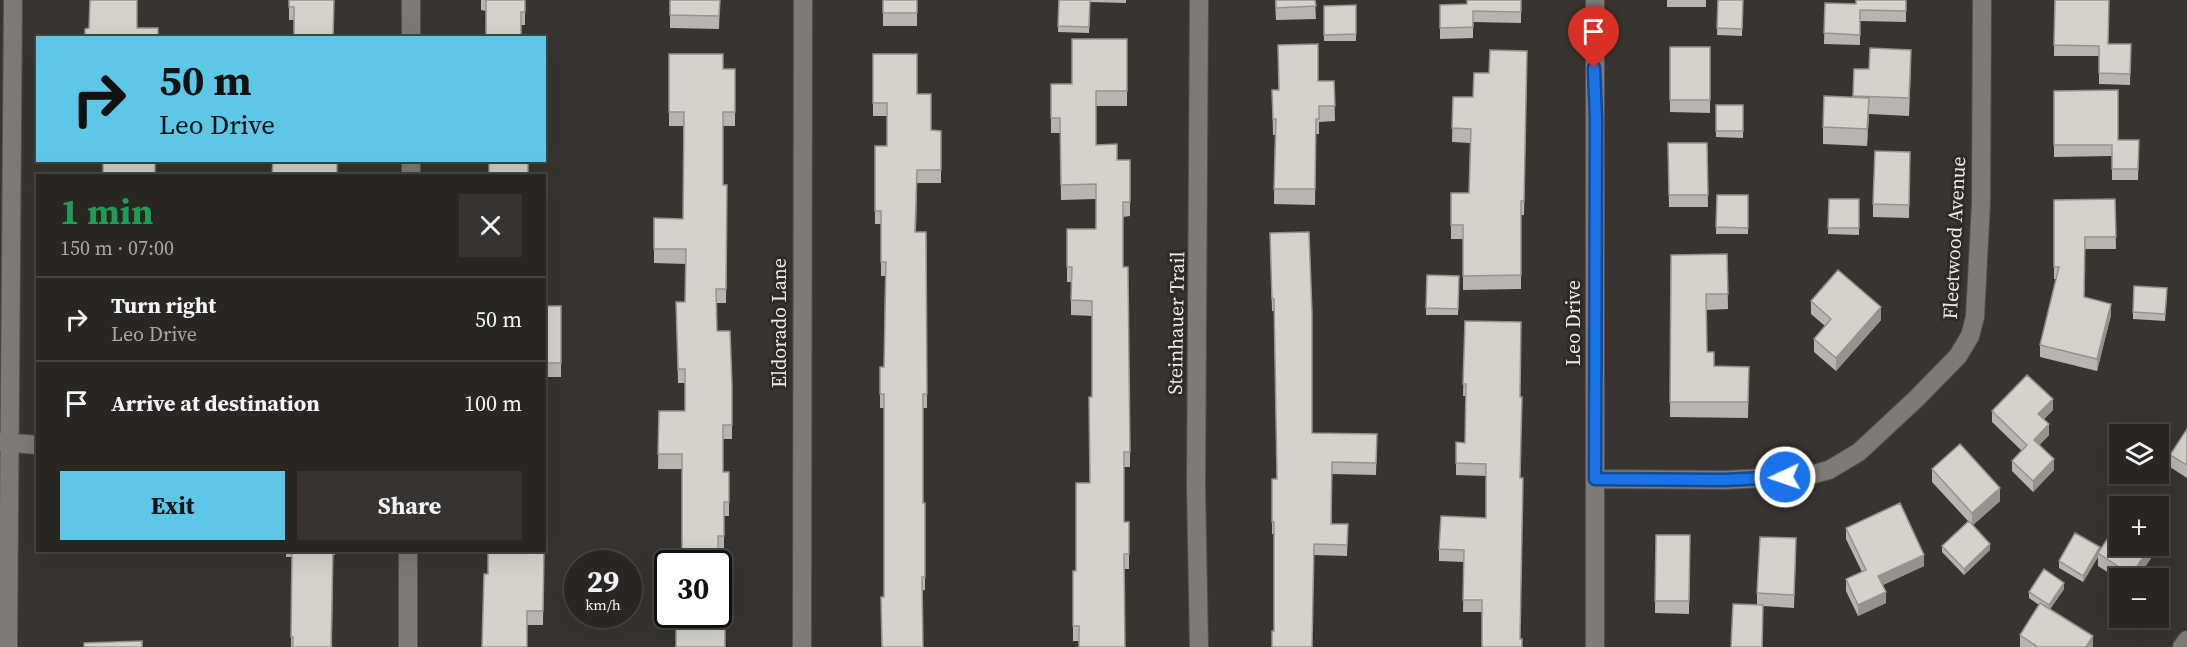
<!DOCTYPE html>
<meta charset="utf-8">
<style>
:root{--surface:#2a2723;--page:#363330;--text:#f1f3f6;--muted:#a5a5a6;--line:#464441;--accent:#5cc7e7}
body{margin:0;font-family:"Source Serif 4",serif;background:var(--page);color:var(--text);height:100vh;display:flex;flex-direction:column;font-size:22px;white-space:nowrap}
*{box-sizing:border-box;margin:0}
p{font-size:20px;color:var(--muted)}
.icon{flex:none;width:33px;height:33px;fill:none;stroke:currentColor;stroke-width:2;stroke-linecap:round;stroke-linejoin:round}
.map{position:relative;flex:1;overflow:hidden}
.drawer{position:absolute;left:36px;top:174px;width:510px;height:378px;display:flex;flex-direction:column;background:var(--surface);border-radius:0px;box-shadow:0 6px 24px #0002,0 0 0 2px var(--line)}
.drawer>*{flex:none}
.hud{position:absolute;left:36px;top:36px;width:510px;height:126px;border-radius:0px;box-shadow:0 6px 24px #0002,0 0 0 2px var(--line);background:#5cc7e7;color:#111;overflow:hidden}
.buttons{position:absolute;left:2109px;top:424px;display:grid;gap:12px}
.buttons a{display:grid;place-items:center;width:60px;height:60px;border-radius:0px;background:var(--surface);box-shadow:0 6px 24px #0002,0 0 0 2px var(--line);font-size:30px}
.speed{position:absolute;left:564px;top:550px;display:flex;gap:12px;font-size:30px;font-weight:700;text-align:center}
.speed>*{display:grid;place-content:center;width:78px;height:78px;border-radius:50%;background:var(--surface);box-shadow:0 6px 24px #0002,0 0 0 2px var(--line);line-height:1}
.speed small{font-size:15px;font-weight:400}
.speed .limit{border:3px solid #111;border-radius:9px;background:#fff;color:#111}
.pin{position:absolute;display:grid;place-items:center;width:51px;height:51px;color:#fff;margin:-62px -26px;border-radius:50% 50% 50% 0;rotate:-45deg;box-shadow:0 0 6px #0007}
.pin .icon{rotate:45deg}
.me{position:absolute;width:66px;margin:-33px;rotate:267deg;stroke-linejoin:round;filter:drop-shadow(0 0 4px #0008)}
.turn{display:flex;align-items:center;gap:21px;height:126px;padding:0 24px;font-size:27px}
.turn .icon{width:78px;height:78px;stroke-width:2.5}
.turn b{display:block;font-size:42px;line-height:51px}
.round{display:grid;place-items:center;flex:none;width:63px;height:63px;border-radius:0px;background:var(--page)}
.summary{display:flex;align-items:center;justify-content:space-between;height:102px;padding:0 24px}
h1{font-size:36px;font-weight:700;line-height:45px;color:#1e9e55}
.button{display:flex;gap:12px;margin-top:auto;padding:12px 24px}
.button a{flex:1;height:69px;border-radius:0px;background:var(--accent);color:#111;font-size:24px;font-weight:700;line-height:69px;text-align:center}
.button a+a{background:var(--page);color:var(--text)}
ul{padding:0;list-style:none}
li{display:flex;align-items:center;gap:18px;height:84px;padding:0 24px;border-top:2px solid var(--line)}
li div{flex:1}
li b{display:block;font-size:22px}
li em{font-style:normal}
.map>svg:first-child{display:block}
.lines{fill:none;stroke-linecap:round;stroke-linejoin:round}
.street-casing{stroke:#54514e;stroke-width:20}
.street{stroke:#7f7a75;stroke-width:18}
.wall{fill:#b8b4af}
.shaded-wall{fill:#96928e}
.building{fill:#d6d1cb;stroke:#96928e;stroke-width:1.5}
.route-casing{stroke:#114b97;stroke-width:15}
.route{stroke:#1a73e8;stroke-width:10}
.labels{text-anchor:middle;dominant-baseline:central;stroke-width:6;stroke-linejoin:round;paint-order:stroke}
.street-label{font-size:20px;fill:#ece9e6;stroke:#2e2a26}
</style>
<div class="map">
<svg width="2187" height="647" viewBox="0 0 2187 647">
<rect width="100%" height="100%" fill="#38342f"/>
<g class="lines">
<defs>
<path id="street" d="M1595 0V647
M411 38V0
M411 176V160
M0 442 38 445
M1595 479 1724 480 1806 476 1829 470 1859 452 1917 398 1958 356 1970 336 1975 317 1981 203 1982 0
M8 647 13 0
M408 647V550
M802 647 803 0
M1199 647 1196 486 1199 0
M2182 647 2187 640"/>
</defs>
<use href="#street" class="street-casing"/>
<use href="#street" class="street"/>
</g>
<path class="wall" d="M289 0 333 38 294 20H289Z
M481 0H525V25H521L486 11 481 10Z
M670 0H720L719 29 670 28Z
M883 0H917V26H883Z
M1059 0H1126V3L1090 2 1089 33 1058 32Z
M1275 0H1315L1316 19 1276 20Z
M1521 0V23L1473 22V38L1440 39V5L1467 4Z
M1667 0H1706V7H1667Z
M1718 0H1743L1742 36 1717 35Z
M1906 0V22L1860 21V45L1824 44 1825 3 1856 4Z
M2055 0 2109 44H2131L2130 85 2099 84V56H2054Z
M1356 5V41H1324V6Z
M1127 39V106H1096V145L1117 160H1130V216L1123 217V267L1130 452V467H1124V522L1129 554V569H1124L1079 641H1073V571H1076L1090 483 1092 397V316L1071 315V282H1067V267L1096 229V199L1061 200 1060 133H1051V84H1072Z
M1670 47H1710V113L1670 112Z
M1527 51 1524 215H1521V289L1463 290V239H1451V193H1469L1470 143 1452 142 1453 97H1473L1489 73Z
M669 54 723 69H735V126H723V185H727L726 303H717V331L732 385V439H723V472H729V516H724V550L682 551V469H658L659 411H685V383H678L676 302H685L686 264 654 263V218L683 219V126H669Z
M873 54 917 94 931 130 941 131V183H917L916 232H926L927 408H923V503H925V590L884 597V408H880V367H884L885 276H881V224H875V146H887V116H873Z
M1911 67 1909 116 1869 114 1867 146 1823 144V127L1853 97 1854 69H1869Z
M1318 81H1334L1335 121 1319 122V134H1316L1315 205 1274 204 1275 135H1273L1272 90H1279Z
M2054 91 2118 140H2139L2138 180H2112V156L2054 157Z
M1716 105H1743V138L1716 137Z
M1668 143H1707L1708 207H1669Z
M1910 165 1909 218 1873 217V204Z
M1717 195H1748V234H1716Z
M1829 199H1859V235L1828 234Z
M2115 199 2116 249H2085L2084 297 2111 315 2097 371 2040 357V345L2056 279H2054V200Z
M1270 233 1312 433 1377 434 1376 475 1332 474V524H1348L1347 556 1314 555 1274 631V534H1272V479H1277L1274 311H1272Z
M1727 254 1728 309 1706 310 1707 352 1714 366 1749 367 1748 418 1670 417 1671 255Z
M1427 275 1459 276 1458 315H1426Z
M2167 294 2165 321 2133 319V312Z
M1811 301 1881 320 1836 371 1814 352V339L1825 326 1811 314Z
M544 306H561V377H544Z
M1465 321 1520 397V639L1522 647 1482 612H1463L1464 562 1439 561V549L1486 518V476L1456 475V442L1465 443 1466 396H1463Z
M2053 410 2044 419 2049 435 2039 445 2054 470 2033 492 2012 471V461L2022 451 1992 422V411Z
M2187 429V478L2170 467V455Z
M1932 469 2000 501 1973 525 1990 550 1964 575 1942 552V546L1968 521 1932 482Z
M1846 528 1924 566 1883 585 1886 603 1858 616 1846 591V579L1862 572 1846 539Z
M1656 535H1690L1689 614 1655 613Z
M2161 543 2137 579H2120V580L2098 566V557L2083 582 2059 568V561L2100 550Z
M132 550H159V551Z
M267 550H335V555H333L332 647H291L292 557H286V553L267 552Z
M1796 551 1794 608 1763 606 1757 605V593Z
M517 552H544L543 625H527L488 574Z
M2064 589 2050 609 2093 647H2020V635L2039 605 2029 598V592Z"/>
<path class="shaded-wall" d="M1869 98V115L1867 146V129Z
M2111 304V315L2097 371V359Z
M1881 307V320L1836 371V358Z
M2053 399V410L2038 425V414Z
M2049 424V435L2034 451V440Z
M2054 459V470L2033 492V481Z
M2000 488V501L1972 526V513Z
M2161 530V543L2137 579H2131V575L2151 546H2158V534Z
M1990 544V550L1964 575V569Z
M2100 547V554L2098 553V557L2083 582V576Z
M1924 555V566L1878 587V576Z
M2064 583V589L2049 611V605Z
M1886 592V603L1858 616V605Z
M2093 636V647H2086Z"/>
<path class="building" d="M90 0H137V28H158V38H85V29L89 28Z
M289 0H334L333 38H294V7H289Z
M486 0H525V12H521V38H486Z
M670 0H720L719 16 670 15Z
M883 0H917V13H883Z
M1059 0H1090L1089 27 1058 26Z
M1276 0H1315L1316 6 1276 8Z
M1467 0H1521V12L1473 11V27L1440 28V5L1467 4Z
M1718 0H1743L1742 29 1717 28Z
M1856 0H1906V11L1860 10V35L1824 33 1825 3 1856 4Z
M2055 0H2109L2108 44H2131L2130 74 2099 73V46L2054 45Z
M1356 5V34L1324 35V6Z
M1072 39H1127V91H1096V145L1117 144V160H1130V202H1123V267H1128L1130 452H1124V522H1129V554H1124L1125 647H1079V626H1073V571H1076V483H1090L1089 397H1092V301L1071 300 1072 267H1067V229H1096V184L1061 185 1060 118H1051V84H1072Z
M1318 44V81H1334L1335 106H1319V119H1316L1315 189H1274L1276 119H1273L1272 90H1279L1278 45Z
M1670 47H1710V100H1670Z
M1870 48 1911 50 1909 98 1853 96 1854 69H1869Z
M1490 50 1527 51 1524 201H1521V275L1463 276V225H1451V193H1469L1471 129 1452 128 1453 97H1473L1474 73H1489Z
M669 54H723V69H735V112H723V185H727L726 289H716L717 331H730L732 385V425H723V472H729V502H724V536H718V564H676V551H682V454H658L659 411H685V369H678L676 302H685L686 249H654V218L683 219 684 112H669Z
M873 54H917V94H931V130L941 131V170H917L915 232H926L927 394H923V503H925V577H922L923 647H882L881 597H884V394H880V367H884L886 262H881V211H875V146H887V103H873Z
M2118 90V140H2139L2138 169H2112V145H2054V91Z
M1824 96 1869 98 1867 129 1823 127Z
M1716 105H1743V131H1716Z
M1668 143H1707L1708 195H1669Z
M1875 151 1910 152 1909 205 1873 204Z
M103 160H155V176H103Z
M273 160H337V176H272Z
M489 160H528V176H489Z
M1717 195H1748V228L1716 227Z
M1829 199H1859V228H1828Z
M2115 199 2116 237H2085L2084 297 2111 304 2097 359 2040 345 2059 267H2054V200Z
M1309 232 1312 313V433L1377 434 1376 463 1332 462 1331 524H1348L1347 545 1314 544 1312 647H1272V631H1274V522H1272V479H1277L1274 299H1272L1270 233Z
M1727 254 1728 294H1706L1707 352H1714V366L1749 367 1748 402H1670L1671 255Z
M1838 270 1881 307 1836 358 1814 339 1831 319 1811 301Z
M1427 275 1459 276 1458 309 1426 308Z
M2134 286 2167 288 2165 314 2133 312Z
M544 306H561V363H544Z
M1465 321 1521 322 1520 397H1522L1520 478H1523L1520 639H1522V647H1482V600H1463L1464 550 1439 549 1441 516 1486 518V464L1456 463V442L1465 443 1466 384H1463Z
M2027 375 2053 399 2038 414 2049 424 2034 440 2054 459 2033 481 2012 461 2027 445 1992 411Z
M2187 429V465L2170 455Z
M1960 444 2000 488 1972 513 1932 469Z
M1900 503 1924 555 1878 576 1886 592 1858 605 1846 579 1866 570 1846 528Z
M2120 520V546H2151L2131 575 2098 553Z
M1969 521 1990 544 1964 569 1942 546Z
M2075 533 2100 547 2083 576 2059 561Z
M1656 535H1690L1689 601H1655Z
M1760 537 1796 538 1794 595 1757 593Z
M292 550H333L331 647H293V637H291Z
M488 550H517V552H544L543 611H527V647H482L484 574H488Z
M2044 569 2064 583 2049 605 2029 592Z
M718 586H725V647H676V615H718Z
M2040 603 2093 636 2086 647H2038L2020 635Z
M1733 604 1763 605 1762 647H1731Z
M142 641V647H84V643Z"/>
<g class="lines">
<defs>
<path id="route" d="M1594 68 1596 118 1595 479 1724 480 1785 477"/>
</defs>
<use href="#route" class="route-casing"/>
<use href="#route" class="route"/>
</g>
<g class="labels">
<g class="street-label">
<text transform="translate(1954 238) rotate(-87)">Fleetwood Avenue</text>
<text transform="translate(779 323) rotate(-90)">Eldorado Lane</text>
<text transform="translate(1176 323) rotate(-89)">Steinhauer Trail</text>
<text transform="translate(1573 323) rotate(-90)">Leo Drive</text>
</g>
</g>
</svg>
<div class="buttons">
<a><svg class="icon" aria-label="layers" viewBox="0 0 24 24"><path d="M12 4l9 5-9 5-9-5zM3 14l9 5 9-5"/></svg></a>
<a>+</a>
<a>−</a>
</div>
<div class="speed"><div>29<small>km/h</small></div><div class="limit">30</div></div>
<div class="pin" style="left:1594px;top:68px;background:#d93025"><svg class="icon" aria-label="arrive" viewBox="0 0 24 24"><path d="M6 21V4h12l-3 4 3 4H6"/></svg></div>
<svg class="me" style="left:1785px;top:477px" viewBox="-20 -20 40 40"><circle r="17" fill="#1a73e8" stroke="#fff" stroke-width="3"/><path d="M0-11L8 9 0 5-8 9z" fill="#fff"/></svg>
<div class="hud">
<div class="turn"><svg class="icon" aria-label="right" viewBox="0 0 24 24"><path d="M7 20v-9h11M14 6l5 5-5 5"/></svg><div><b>50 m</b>Leo Drive</div></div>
</div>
<section class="drawer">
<div class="summary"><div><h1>1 min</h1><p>150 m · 07:00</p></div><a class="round"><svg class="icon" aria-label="close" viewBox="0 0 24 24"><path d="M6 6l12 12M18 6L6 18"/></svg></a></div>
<ul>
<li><svg class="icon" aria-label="right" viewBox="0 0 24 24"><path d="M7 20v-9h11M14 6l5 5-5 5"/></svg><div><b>Turn right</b><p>Leo Drive</p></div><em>50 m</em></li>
<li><svg class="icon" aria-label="arrive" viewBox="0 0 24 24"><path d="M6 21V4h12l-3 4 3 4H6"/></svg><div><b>Arrive at destination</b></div><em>100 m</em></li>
</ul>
<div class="button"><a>Exit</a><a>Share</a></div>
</section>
</div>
